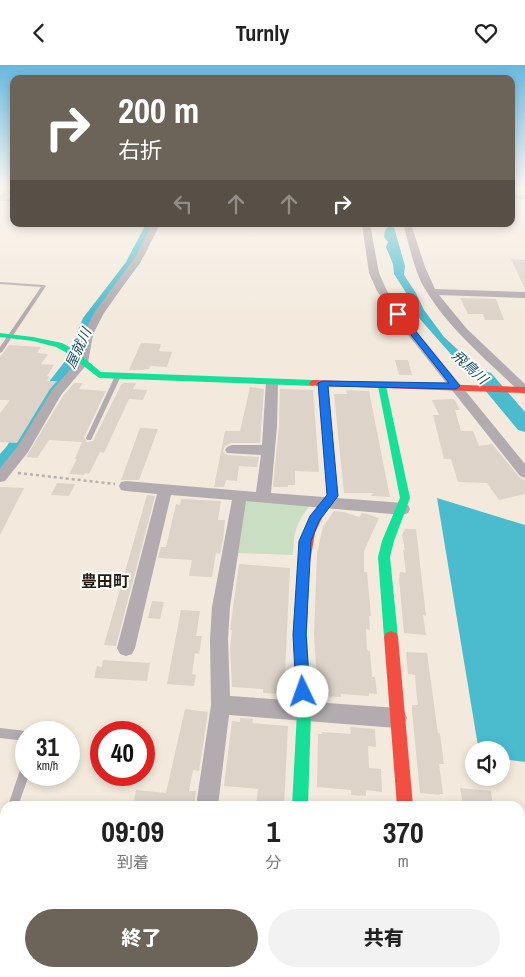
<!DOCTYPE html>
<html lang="ja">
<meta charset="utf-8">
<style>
:root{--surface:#fff;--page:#f2f2f2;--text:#222;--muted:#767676;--accent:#6c6458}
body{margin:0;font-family:"Archivo Narrow","Noto Sans JP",sans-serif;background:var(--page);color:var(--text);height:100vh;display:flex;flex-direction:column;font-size:19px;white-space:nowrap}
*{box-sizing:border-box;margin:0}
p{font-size:16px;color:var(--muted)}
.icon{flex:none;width:28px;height:28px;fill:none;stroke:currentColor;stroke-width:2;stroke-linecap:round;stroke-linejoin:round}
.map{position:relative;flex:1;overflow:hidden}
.panel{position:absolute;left:0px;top:736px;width:525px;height:176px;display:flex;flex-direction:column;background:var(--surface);border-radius:15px 15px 0 0;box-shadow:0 2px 8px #0003}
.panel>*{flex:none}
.hud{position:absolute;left:10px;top:10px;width:505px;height:152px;border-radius:10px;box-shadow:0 2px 8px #0003;background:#6c6458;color:#fff;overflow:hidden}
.fabs{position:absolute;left:465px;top:676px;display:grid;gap:10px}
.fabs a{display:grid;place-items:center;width:45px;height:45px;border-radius:50%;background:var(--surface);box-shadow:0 2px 8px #0003;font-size:25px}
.speed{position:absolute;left:15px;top:656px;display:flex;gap:10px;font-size:25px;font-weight:700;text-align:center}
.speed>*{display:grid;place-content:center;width:65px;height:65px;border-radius:50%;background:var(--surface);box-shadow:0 2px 8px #0003;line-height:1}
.speed small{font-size:12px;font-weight:400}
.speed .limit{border:8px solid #d22;background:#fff;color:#111}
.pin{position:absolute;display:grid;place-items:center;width:42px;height:42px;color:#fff;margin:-21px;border-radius:10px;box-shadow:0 2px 8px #0006}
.me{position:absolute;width:55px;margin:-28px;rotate:357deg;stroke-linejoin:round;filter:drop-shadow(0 0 4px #0008)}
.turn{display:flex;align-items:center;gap:18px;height:105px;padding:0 25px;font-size:22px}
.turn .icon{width:65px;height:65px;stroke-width:2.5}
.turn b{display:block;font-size:35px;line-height:42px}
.lanes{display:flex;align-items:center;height:48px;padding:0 25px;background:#0003;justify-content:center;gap:25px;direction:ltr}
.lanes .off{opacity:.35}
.eta{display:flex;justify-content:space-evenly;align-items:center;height:85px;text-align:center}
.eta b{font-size:30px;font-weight:800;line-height:35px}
.primary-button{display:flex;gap:10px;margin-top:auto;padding:10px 25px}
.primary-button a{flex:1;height:58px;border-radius:30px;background:var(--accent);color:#fff;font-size:20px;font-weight:800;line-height:58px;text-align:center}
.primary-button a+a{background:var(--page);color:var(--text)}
header{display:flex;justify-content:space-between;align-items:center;height:65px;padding:0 25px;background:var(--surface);font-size:22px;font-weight:800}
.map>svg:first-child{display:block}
.green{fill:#c9dec2}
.water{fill:#4abcce}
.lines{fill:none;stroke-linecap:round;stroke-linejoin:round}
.river{fill:#4abcce;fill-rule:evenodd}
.building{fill:#ddd3c9}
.path{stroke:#b8b0af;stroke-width:2.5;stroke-dasharray:3 3;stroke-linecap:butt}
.lane{fill:#b2abaf;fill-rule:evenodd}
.street{fill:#b2abaf;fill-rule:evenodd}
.fast{fill:#16e098;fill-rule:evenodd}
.jam{fill:#f24e42;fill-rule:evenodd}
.route{fill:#1a73e8;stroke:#114b97}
.labels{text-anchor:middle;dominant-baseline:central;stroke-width:4;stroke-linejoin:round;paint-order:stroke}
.far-water-label{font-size:14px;font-style:italic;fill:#164e5b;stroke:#fff}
.neighbourhood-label{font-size:16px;font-weight:bold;fill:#241c11;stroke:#fff}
</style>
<header><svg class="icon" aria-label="back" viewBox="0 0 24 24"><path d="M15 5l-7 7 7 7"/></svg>Turnly<svg class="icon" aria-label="heart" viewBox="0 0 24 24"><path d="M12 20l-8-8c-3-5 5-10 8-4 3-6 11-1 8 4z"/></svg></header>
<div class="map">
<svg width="525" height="912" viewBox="0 0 525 912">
<rect width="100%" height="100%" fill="#f3eadd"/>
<path class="green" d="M244 432 312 438C296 457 294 466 293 490L237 488Z"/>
<path class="water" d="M388 159H393L405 201 404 210 416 228 424 245 444 272 495 319 509 335 504 342 474 304 456 295 412 245 407 229 394 209 393 199 386 182 388 177 384 172 385 165 389 161Z
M437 433 525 460V697L502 694 501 685H485L478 681Z"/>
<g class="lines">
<path class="river" d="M146 159H159L140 198 99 253 84 296 46 348 23 391 8 410 0 412V389L7 381 30 341 66 295 83 253 126 197Z
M484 306 491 308 525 347V367L518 365 474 312 477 308Z"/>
</g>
<path class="building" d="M511 194 525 195V224Z
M460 233 496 234 504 255H485L483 249H468Z
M141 278 161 279 159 286 172 287 167 302 150 301 149 304 142 305H129Z
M9 280 41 282 37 288 48 289 41 299 54 300 47 311 50 312 47 316H57L50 324 17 378 0 377V348L10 335H0V292Z
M395 295H408L412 310H399Z
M74 318H83L79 324 106 326 84 372 87 377 93 376 121 320 124 318H136L133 324 147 325 143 335 129 334 104 388 100 387 89 409 85 408 84 410 69 409 77 394H75L82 377 49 375 37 393 26 392 63 331Z
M250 322 264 324 260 378H231L225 381 223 386 227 390 259 392 257 402 239 401 237 416 226 415 224 422H214L225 366H240Z
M280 324 313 325 319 407 295 406V420H288V422H273L279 361Z
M346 325 369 326 390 432 371 431 373 428H344L334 329H347Z
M454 334 460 345H455L461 366H473L479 381 492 379 519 412 525 416V429L499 435 487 418 458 417 451 394H444L433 350H439L432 335Z
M140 363 158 364 139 415H121Z
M57 418 75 419 69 431 51 430Z
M0 422 24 423 0 470Z
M147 430 155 431 116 581 104 580Z
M181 434 221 436 218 455H225L223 475 220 489 216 488 212 512 189 511 192 495 158 493 161 482H166L176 439 180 440Z
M334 446 344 447 359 452 362 448 367 449 379 453 364 486V507H367L371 551H369L370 565 366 564 367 585 370 586 372 612H375L377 629 369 628V631L341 629V632L318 631 314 569 317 488 323 462Z
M405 464H416L426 551 423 550 426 570 404 568 399 514 400 507 406 508 403 485H405L402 470Z
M239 499 290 503 284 629 263 628V624L232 622 230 582 232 565H230Z
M152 536 164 537 160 554 148 553Z
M181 545 200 546 196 571H202L199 589 195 588 192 609 196 610 194 621 167 619Z
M406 587 427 588 438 668 440 669 444 699H439L443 729H439L440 730 420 728 412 646V640H418L417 634 415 610 408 609Z
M103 595 150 598 147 616 94 613 97 601 102 602Z
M185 644 208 647 199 706 193 705 189 726H196L194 741H133L136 725 166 728Z
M240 653 253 654 252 658 288 661 284 741H256L258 724 224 721 232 656 240 657Z
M350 662 375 664 376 682 368 681 369 703 381 704 382 727 366 725V731L351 730V725L317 722 318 669H322V667L351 669Z
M460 723 491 726 493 741H463Z"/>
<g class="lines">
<path class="path" d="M18 408 115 419"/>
<path class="lane" d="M13 121H14V124L9 126V124Z
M0 134 14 135V137L0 136Z
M0 217 44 220 46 221 2 287 0 288V282L41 222 0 219Z
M118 309 121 311 92 373 91 375H87L86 373 115 311Z
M0 663 26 666 30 668H26V676L0 673Z
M26 698V710H29L18 741H8L22 699Z
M5 756V778L4 780 0 782V761L1 758Z"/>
<path class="street" d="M0 123H10L14 125 0 136V130L3 127H0Z
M511 129 525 130V134L511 133Z
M152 159H160L144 191 104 248 93 269 88 298 61 330 28 387 5 416 0 417V403L18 381 52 325 77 297 83 269 94 248 136 191Z
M362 159H370L379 208 387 226 410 258 525 399V413L520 411 402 262 377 226 369 208Z
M403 159H411L425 202 435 224 525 227V233L439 230 467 264 525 319V329L521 328C488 296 450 265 427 227 414 208 410 181 403 159Z
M272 314 278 317 277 361 271 428 403 438 408 440 410 444 408 448 403 450 246 436 230 542 228 574 230 631 397 643 404 646 407 653 404 660 397 663 229 650 218 741H196L211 640 210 574 212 542 232 435 171 430 135 583 132 589 126 591 120 589 117 583 157 429 126 426 121 425 119 421 121 417 126 416 256 427 261 390 227 388 225 385 227 382 232 380H262L266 317Z
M520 766 525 767V789L520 788Z
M520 815 525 817V866L520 864Z
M171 908H197L196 912H170Z
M281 908H307V912H281Z
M403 908H429L430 912H404Z"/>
<path class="fast" d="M0 268 33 272 62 278 73 284 101 307 313 315 317 318 313 321 99 313 67 288 56 282 33 276 0 272Z
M382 318 386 321 410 433 394 476 390 492 398 572 396 576 391 578 386 576 384 572 378 492 382 476 400 433 378 321Z
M303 505 307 506 309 510 307 569 311 647 308 741H292L297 647 293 569 297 510 299 506Z"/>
<path class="jam" d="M313 315 525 322V328L328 321 337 431 322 453 315 468 307 514 303 515 299 514 297 510 299 486 304 468 314 447 327 430 319 321 310 320 309 318Z
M391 566 396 568 398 572 413 741H397L384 572 386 568Z"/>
</g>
<linearGradient id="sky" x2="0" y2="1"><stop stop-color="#69b7de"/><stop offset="0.49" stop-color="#faf6f0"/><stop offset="1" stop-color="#faf6f0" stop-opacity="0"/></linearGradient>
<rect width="525" height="249" fill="url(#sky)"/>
<path class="route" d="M398 247 401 248 460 321 456 324 328 321 338 431 319 456 311 476 306 570 310 627 308 632 303 634 298 632 296 627 293 570 299 476 310 451 327 430 318 318 323 316 449 318 396 251 395 249Z"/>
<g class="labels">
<g class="far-water-label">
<text transform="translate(78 283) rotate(-65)">屋就川</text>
<text transform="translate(470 302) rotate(42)">飛鳥川</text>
</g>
<g class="neighbourhood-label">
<text x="105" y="516">豊田町</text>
</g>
</g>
</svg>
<div class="fabs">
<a><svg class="icon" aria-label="sound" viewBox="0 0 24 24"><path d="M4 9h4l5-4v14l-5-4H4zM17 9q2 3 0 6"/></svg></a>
</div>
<div class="speed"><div>31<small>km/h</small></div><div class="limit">40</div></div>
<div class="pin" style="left:398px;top:249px;background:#d93025"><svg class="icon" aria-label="arrive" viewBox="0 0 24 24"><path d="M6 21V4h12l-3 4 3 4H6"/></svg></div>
<svg class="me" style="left:303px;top:627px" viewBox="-20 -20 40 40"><circle r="19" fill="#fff"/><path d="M0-13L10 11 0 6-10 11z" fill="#1a73e8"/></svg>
<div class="hud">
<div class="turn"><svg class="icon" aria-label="right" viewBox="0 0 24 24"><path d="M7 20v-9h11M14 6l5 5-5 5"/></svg><div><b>200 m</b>右折</div></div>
<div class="lanes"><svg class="icon off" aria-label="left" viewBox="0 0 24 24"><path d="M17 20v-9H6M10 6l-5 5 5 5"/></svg><svg class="icon off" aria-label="ahead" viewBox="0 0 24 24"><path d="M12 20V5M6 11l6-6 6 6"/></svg><svg class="icon off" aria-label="ahead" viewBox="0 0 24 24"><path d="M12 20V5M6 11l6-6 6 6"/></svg><svg class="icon" aria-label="right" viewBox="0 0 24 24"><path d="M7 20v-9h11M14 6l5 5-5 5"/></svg></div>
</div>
<section class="panel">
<div class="eta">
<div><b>09:09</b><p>到着</p></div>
<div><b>1</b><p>分</p></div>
<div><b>370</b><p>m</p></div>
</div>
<div class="primary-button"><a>終了</a><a>共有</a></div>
</section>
</div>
